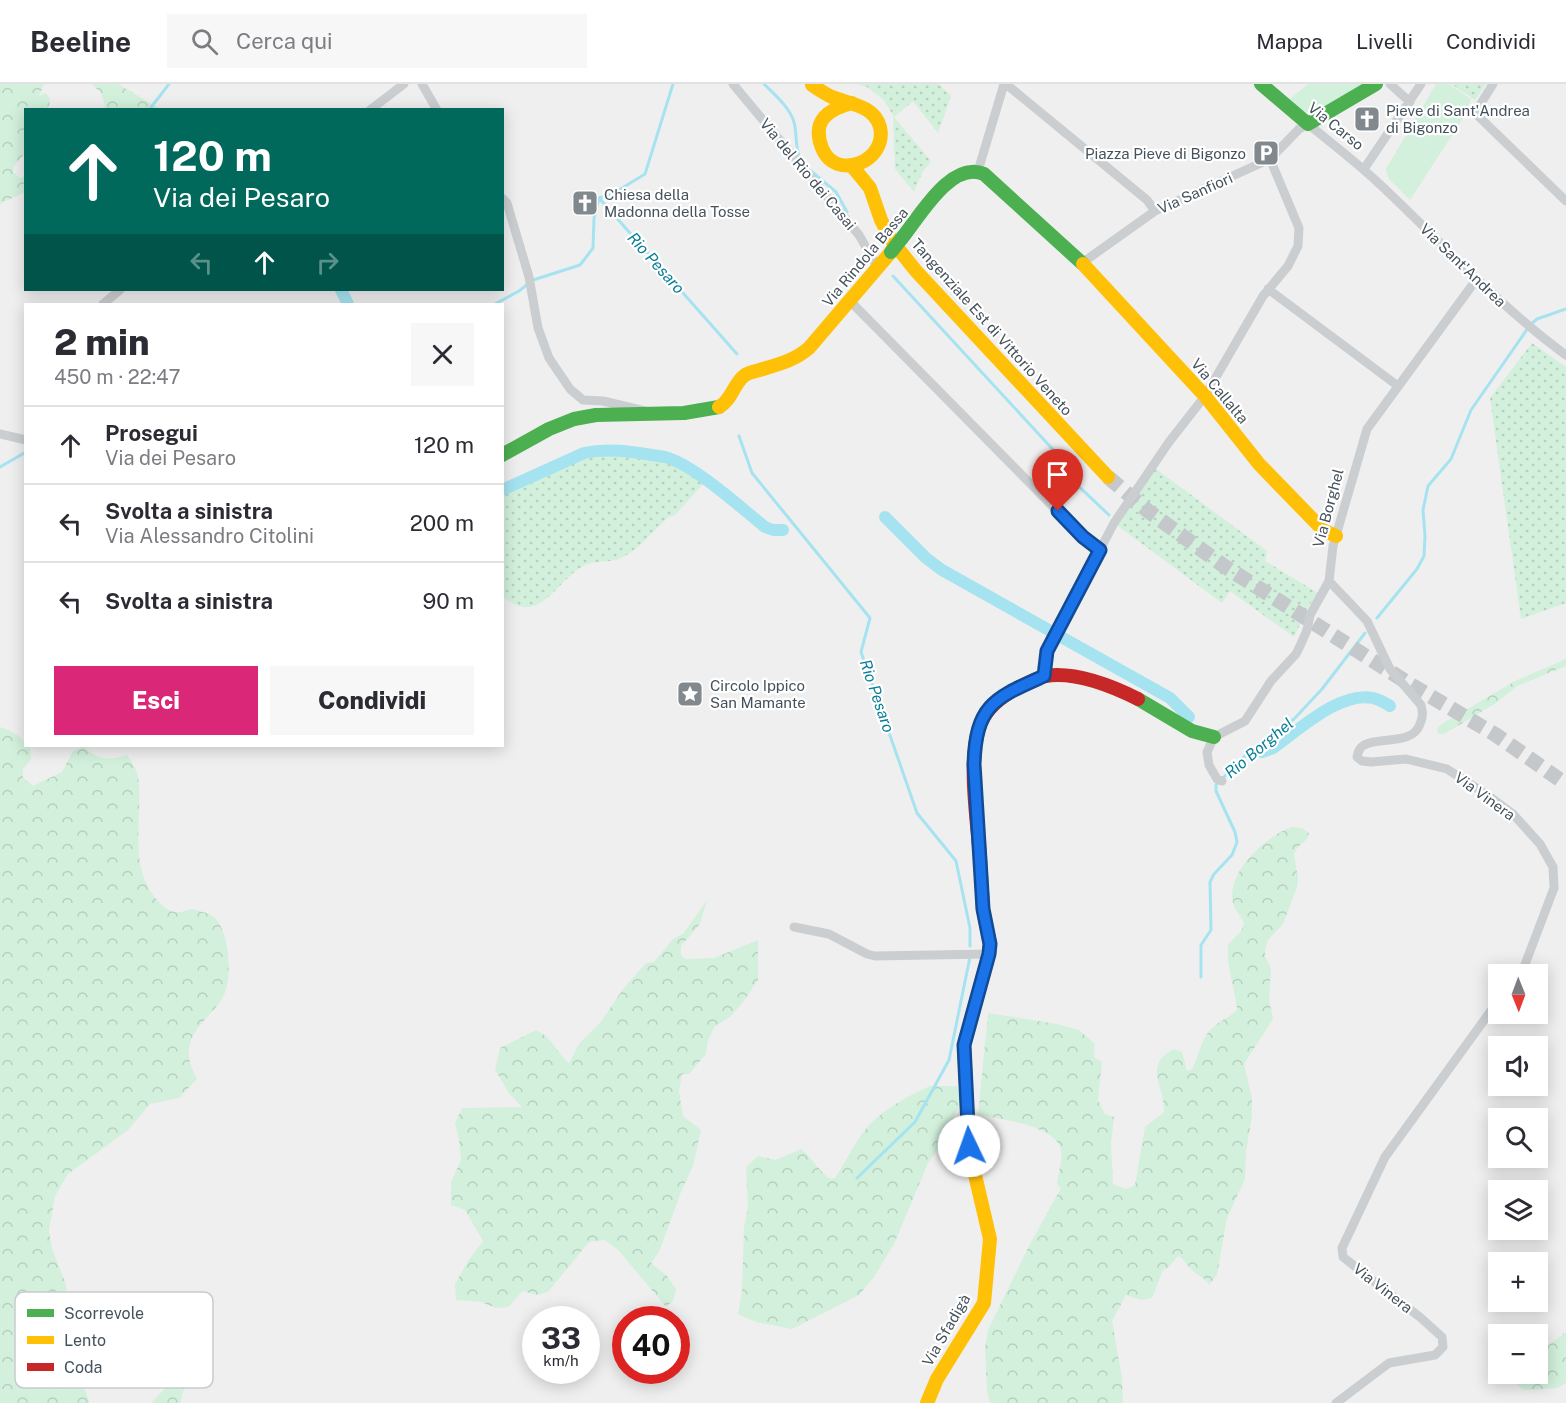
<!DOCTYPE html>
<html lang="it">
<meta charset="utf-8">
<style>
:root{--surface:#fff;--page:#f7f7f7;--text:#2b2b33;--muted:#7c7c81;--line:#e1e1e2;--accent:#db2777}
body{margin:0;font-family:"Public Sans",sans-serif;background:var(--page);color:var(--text);height:100vh;display:flex;flex-direction:column;font-size:22px;white-space:nowrap}
*{box-sizing:border-box;margin:0}
p{font-size:20px;color:var(--muted)}
.icon{flex:none;width:33px;height:33px;fill:none;stroke:currentColor;stroke-width:2;stroke-linecap:round;stroke-linejoin:round}
.map{position:relative;flex:1;overflow:hidden}
.drawer{position:absolute;left:24px;top:219px;width:480px;height:444px;display:flex;flex-direction:column;background:var(--surface);border-radius:0px;box-shadow:0 3px 15px #0003}
.drawer>*{flex:none}
.hud{position:absolute;left:24px;top:24px;width:480px;height:183px;border-radius:0px;box-shadow:0 3px 15px #0003;background:#00695c;color:#fff;overflow:hidden}
.needle{width:39px;rotate:179deg}
.tools{position:absolute;left:1488px;top:880px;display:grid;gap:12px}
.tools a{display:grid;place-items:center;width:60px;height:60px;border-radius:0px;background:var(--surface);box-shadow:0 3px 15px #0003;font-size:30px}
.speed{position:absolute;left:522px;top:1222px;display:flex;gap:12px;font-size:30px;font-weight:700;text-align:center}
.speed>*{display:grid;place-content:center;width:78px;height:78px;border-radius:50%;background:var(--surface);box-shadow:0 3px 15px #0003;line-height:1}
.speed small{font-size:15px;font-weight:400}
.speed .limit{border:9px solid #d22;background:#fff;color:#111}
.pin{position:absolute;display:grid;place-items:center;width:51px;height:51px;color:#fff;margin:-62px -26px;border-radius:50% 50% 50% 0;rotate:-45deg;box-shadow:0 0 6px #0007}
.pin .icon{rotate:45deg}
.me{position:absolute;width:66px;margin:-33px;rotate:357deg;stroke-linejoin:round;filter:drop-shadow(0 0 4px #0008)}
.turn{display:flex;align-items:center;gap:21px;height:126px;padding:0 30px;font-size:27px}
.turn .icon{width:78px;height:78px;stroke-width:2.5}
.turn b{display:block;font-size:42px;line-height:51px}
.lanes{display:flex;align-items:center;height:57px;padding:0 30px;background:#0003;justify-content:center;gap:30px;direction:ltr}
.lanes .off{opacity:.35}
.round{display:grid;place-items:center;flex:none;width:63px;height:63px;border-radius:0px;background:var(--page)}
.headline{display:flex;align-items:center;justify-content:space-between;height:102px;padding:0 30px}
h1{font-size:36px;font-weight:800;line-height:45px}
.cta{display:flex;gap:12px;margin-top:auto;padding:12px 30px}
.cta a{flex:1;height:69px;border-radius:0px;background:var(--accent);color:#fff;font-size:24px;font-weight:800;line-height:69px;text-align:center}
.cta a+a{background:var(--page);color:var(--text)}
ul{padding:0;list-style:none}
li{display:flex;align-items:center;gap:18px;height:78px;padding:0 30px;border-top:2px solid var(--line)}
li div{flex:1}
li b{display:block;font-size:22px}
li em{font-style:normal}
header{display:flex;align-items:center;gap:36px;box-sizing:border-box;height:84px;padding:0 30px;background:var(--surface);border-bottom:2px solid var(--line)}
header strong{font-size:28px}
nav{display:flex;gap:33px;margin-inline-start:auto;font-size:21px}
.search{width:420px;height:54px;background:var(--page);display:flex;align-items:center;gap:15px;box-sizing:border-box;padding:0 21px;border-radius:0px;color:var(--muted);font-size:22px}
.map>svg:first-child{display:block}
.grass{fill:url(#grass-dots)}
.forest{fill:url(#forest-crowns)}
.park{fill:#d2f0dc}
.lines{fill:none;stroke-linecap:round;stroke-linejoin:round}
.stream{stroke:#a5e3f0;stroke-width:3}
.canal{stroke:#a5e3f0;stroke-width:12}
.primary-tunnel{stroke:#c5c8ca;stroke-width:15;stroke-dasharray:15 8;stroke-linecap:butt}
.street{stroke:#cbced0;stroke-width:9}
.fast{stroke:#4caf50;stroke-width:14}
.slow{stroke:#ffc107;stroke-width:14}
.jam{stroke:#c62828;stroke-width:14}
.fast-bridge{stroke:#4caf50;stroke-width:14}
.route-casing{stroke:#114b97;stroke-width:15}
.route{stroke:#1a73e8;stroke-width:10}
.labels{text-anchor:middle;dominant-baseline:central;stroke-width:4.5;stroke-linejoin:round;paint-order:stroke}
.poi-label{font-size:15px;fill:#45525c;stroke:#fff;text-anchor:start}
.street-label{font-size:15px;fill:#45525c;stroke:#fff}
.water-label{font-size:16px;font-style:italic;fill:#087f97;stroke:#fff}
.key{fill:#fff;stroke:#c7cbce;stroke-width:1.5}
.key-label{font-size:16px;fill:#45525c}
</style>
<header>
<strong>Beeline</strong>
<div class="search"><svg class="icon" aria-label="search" viewBox="0 0 24 24"><circle cx="10" cy="10" r="6"/><path d="M15 15l6 6"/></svg>Cerca qui</div>
<nav><a>Mappa</a><a>Livelli</a><a>Condividi</a></nav>
</header>
<div class="map">
<svg width="1566" height="1319" viewBox="0 0 1566 1319">
<defs>
<pattern id="grass-dots" width="8" height="8" patternUnits="userSpaceOnUse" patternTransform="scale(1.5)"><rect width="8" height="8" fill="#d2f0dc"/><path d="M2 2h.1M6 6h.1" fill="none" stroke="#b6d0bf" stroke-width="1.8" stroke-linecap="round"/></pattern>
<pattern id="forest-crowns" width="20" height="18" patternUnits="userSpaceOnUse" patternTransform="scale(1.5)"><rect width="20" height="18" fill="#d2f0dc"/><path d="M2 6a3 3 0 1 1 6 0M12 15a3 3 0 1 1 6 0" fill="none" stroke="#b6d0bf"/></pattern>
</defs>
<rect width="100%" height="100%" fill="#f0efef"/>
<path class="grass" d="M858 0H939L951 12 938 49 913 17 894 33 931 77 922 89 914 108 895 85 893 31 883 15 867 3Z
M1451 0H1486L1475 16Z
M1532 259 1566 283V519L1521 535 1490 314Z
M598 370C635 371 676 373 703 400L675 431 669 433C653 447 638 467 619 475 607 479 594 476 583 482 555 498 540 543 503 513V408L515 405 578 374Z
M1152 382 1267 467 1265 477 1318 509 1308 523 1294 553 1230 507 1222 519 1114 439Z"/>
<path class="forest" d="M0 0H44L39 12 46 9C51 15 51 19 47 25L26 26 25 69 14 82 13 88 20 94 25 92V108L0 120Z
M92 0H118L160 25H106L101 9Z
M1566 575V582L1517 602 1496 619 1444 650H1438L1437 645 1440 641 1515 597Z
M0 643C10 647 23 651 26 662L30 663 31 675 23 685V694L33 702 62 688 73 667 83 663C100 676 107 677 127 671 131 677 136 684 138 692 144 734 126 784 159 818 170 830 177 830 192 825 200 828 210 828 216 835 230 851 233 898 222 915 213 929 197 941 191 956 186 971 190 981 197 995L179 1014 150 1020 128 1046 68 1090 55 1112 49 1146 52 1165 65 1198 73 1238V1276L90 1319H0Z
M1292 743 1302 744 1309 749 1307 755 1297 764 1294 771 1298 794 1297 803 1283 840 1268 856 1265 866V872L1271 885 1269 916 1273 935 1244 980 1252 1014V1032L1246 1068 1245 1095 1227 1134 1217 1191 1209 1201C1205 1193 1199 1193 1193 1187 1187 1182 1185 1175 1178 1172L1168 1184 1163 1186 1152 1214 1141 1216 1126 1211 1112 1237 1122 1294 1123 1319H990L987 1307 985 1264 988 1246 1029 1162 1061 1104 1057 1100C1058 1088 1064 1074 1060 1063 1053 1042 998 1034 978 1031L988 929 1057 940 1079 946 1095 960 1094 973 1102 978 1098 1016 1105 1030 1114 1033 1111 1060 1113 1100 1126 1105 1135 1101 1145 1043 1164 1028C1165 1002 1142 981 1174 965L1182 968 1187 987 1192 985C1198 974 1200 960 1207 950 1215 938 1228 935 1237 926 1235 903 1226 883 1228 861L1241 847 1244 839C1241 832 1235 826 1233 819 1226 788 1266 752 1292 743Z
M707 816 700 840 681 862V871L685 875 714 874 758 856V896L743 918 730 933 715 942 708 956 706 970 689 990H682L679 1007 683 1032 701 1046 693 1082 681 1108 659 1168 651 1179 667 1192 676 1205 673 1217 666 1223 619 1167 605 1156 589 1158 548 1208 537 1211 523 1207 508 1223 496 1224 481 1218 456 1216 455 1200 468 1177 483 1157 465 1126 451 1121V1098L461 1076 459 1056 455 1039 462 1024 522 1023 509 1009 495 986 500 964 536 946C552 953 556 968 569 979L579 960 600 939 623 905 646 879 654 878 673 855 683 850Z
M930 1002H957L962 1018 954 1032 946 1053 928 1079 894 1160 874 1193 859 1211 792 1245 756 1238 738 1230 742 1206 744 1143 748 1123 746 1083 758 1072 776 1076 801 1065C812 1074 819 1087 830 1095L835 1094C846 1078 857 1053 871 1039 888 1022 909 1012 930 1002Z
M1566 1248V1299L1557 1304 1522 1306 1514 1296 1518 1290H1538V1269Z
M172 1297 185 1301 180 1319H151Z"/>
<path class="park" d="M1308 0H1363C1351 7 1321 30 1309 29 1301 28 1295 21 1289 16Z
M1436 0H1449L1471 15 1465 31 1410 116 1388 94 1386 85Z"/>
<g class="lines">
<path class="stream" d="M764 0C776 12 793 26 795 43 797 54 795 65 801 76
M149 26 169 0
M811 87 836 108 847 128
M599 114 737 270
M893 192 1058 371 1053 378 1109 431
M495 220 519 207 533 196 580 181 593 164 594 134 599 114 614 109 645 90 673 0
M739 352 752 389 870 534 861 568 917 729 956 777 970 844V862
M0 383 26 368
M1377 534 1417 485 1424 472 1425 452 1423 426 1428 402 1451 375 1471 326 1530 241 1537 235 1566 225
M1201 893V861L1211 846 1210 798 1214 790 1232 771 1237 758 1235 748 1216 707V701L1247 670 1269 652 1294 635 1322 605 1365 549
M857 1094 915 1038 949 976 970 873"/>
<path class="canal" d="M341 206 348 220
M502 406 584 369C611 363 638 369 665 373 693 380 740 423 765 443L773 446H783
M885 433 926 474 942 486 1170 614 1189 633
M1262 668 1273 664C1299 646 1340 607 1373 614 1379 615 1385 619 1390 622"/>
<path class="primary-tunnel" d="M1108 393 1148 427 1224 482 1408 599 1496 651 1566 700"/>
<path class="street" d="M422 0 437 26
M733 0 859 151 878 184
M1006 0 1147 116 1155 127
M1390 0 1410 18
M1493 0 1475 29 1566 117
M370 26 404 0
M1364 85 1421 0
M978 87 1004 0
M502 114 507 119 529 193 538 244 549 274 570 305 583 316 603 317 645 327
M1082 179 1155 127 1270 75 1299 45 1308 40C1335 62 1363 83 1388 108 1447 164 1500 223 1566 271
M1268 205 1398 302
M850 217 1083 453 1100 466
M103 220 120 206
M0 350 26 356
M1329 497 1367 537 1390 585 1421 621C1423 629 1423 633 1420 640 1412 662 1381 652 1364 661 1359 664 1358 668 1357 673L1362 677 1371 678 1406 675 1447 685 1489 712 1513 730 1540 760 1553 783 1554 804 1521 891
M1044 592 1047 567 1114 439 1169 358 1205 312 1263 212 1288 182 1298 162 1299 144 1270 75
M1222 697 1217 695 1209 681 1207 668 1214 653 1245 637 1271 597 1296 570 1300 562 1307 546 1310 531 1329 497 1333 462 1367 345 1476 196
M794 843 829 850 867 870 875 872 989 870
M1336 1319 1389 1279 1435 1271 1443 1263 1442 1253 1421 1234 1343 1173 1342 1164 1385 1073 1498 917"/>
<path class="fast" d="M1261 0 1308 40 1376 0
M902 154C920 132 951 76 984 90L1083 180
M502 371 549 345 574 335 596 331 684 329 719 323
M1138 615 1192 647 1214 653
M972 1078 969 1063 964 961 989 870 990 860 983 825 980 773"/>
<path class="slow" d="M812 1C818 5 825 10 832 13 849 20 874 21 880 43 888 78 835 98 822 64 811 36 829 25 852 19
M852 82 870 104 881 136 892 157 916 187 1108 393
M1083 180 1205 312 1259 380 1323 446 1336 452
M719 323C732 316 733 300 745 291 750 288 757 287 763 285 780 280 795 276 809 264L891 168
M927 1319 937 1295 984 1219 990 1155 972 1078"/>
<path class="jam" d="M980 773C977 735 968 679 979 644 984 627 997 616 1012 607 1022 602 1035 594 1045 592 1076 587 1112 602 1138 615"/>
<path class="fast-bridge" d="M891 168 902 154"/>
</g>
<g class="lines">
<defs>
<path id="route" d="M969 1062 964 961 989 870 990 860 983 825 974 680C976 620 995 614 1044 592L1047 567 1100 466 1083 453 1058 427"/>
</defs>
<use href="#route" class="route-casing"/>
<use href="#route" class="route"/>
</g>
<defs>
<symbol id="church-square" viewBox="-11 -11 22 22"><rect x="-9" y="-9" width="18" height="18" rx="4" fill="#81898f" stroke="#fff"/><path d="M-1.2-6h2.4v3.5h3.3v2.4h-3.3V6h-2.4V-.1h-3.3v-2.4h3.3Z" fill="#fff"/></symbol>
<symbol id="parking-square" viewBox="-11 -11 22 22"><rect x="-9" y="-9" width="18" height="18" rx="4" fill="#81898f" stroke="#fff"/><path d="M-3.5-5.5H1a3.5 3.5 0 0 1 0 7H-1V5.5H-3.5ZM-1-3.4V-.6H.8a1.4 1.4 0 0 0 0-2.8Z" fill="#fff"/></symbol>
<symbol id="sight-square" viewBox="-11 -11 22 22"><rect x="-9" y="-9" width="18" height="18" rx="4" fill="#81898f" stroke="#fff"/><path d="M0-6L1.8-2.2L6-1.7L2.9 1.2L3.7 5.4L0 3.3L-3.7 5.4L-2.9 1.2L-6-1.7L-1.8-2.2Z" fill="#fff"/></symbol>
</defs>
<g fill-rule="evenodd">
<use href="#church-square" x="1352" y="20" width="30" height="30"/>
<use href="#parking-square" x="1251" y="54" width="30" height="30"/>
<use href="#church-square" x="570" y="104" width="30" height="30"/>
<use href="#sight-square" x="675" y="595" width="30" height="30"/>
</g>
<g class="labels">
<g class="poi-label">
<text x="1386" y="26">Pieve di Sant'Andrea<tspan x="1386" dy="17">di Bigonzo</tspan></text>
<text x="1246" y="69" text-anchor="end">Piazza Pieve di Bigonzo</text>
<text x="604" y="110">Chiesa della<tspan x="604" dy="17">Madonna della Tosse</tspan></text>
<text x="710" y="601">Circolo Ippico<tspan x="710" dy="17">San Mamante</tspan></text>
</g>
<g class="street-label">
<text transform="translate(1336 42) rotate(39)">Via Carso</text>
<text transform="translate(808 90) rotate(50)">Via del Rio dei Casai</text>
<text transform="translate(1195 109) rotate(-24)">Via Sanfiori</text>
<text transform="translate(865 173) rotate(-50)">Via Rindola Bassa</text>
<text transform="translate(1463 181) rotate(44)">Via Sant'Andrea</text>
<text transform="translate(992 243) rotate(48)">Tangenziale Est di Vittorio Veneto</text>
<text transform="translate(1220 307) rotate(50)">Via Callalta</text>
<text transform="translate(1328 424) rotate(-75)">Via Borghel</text>
<text transform="translate(1485 712) rotate(36)">Via Vinera</text>
<text transform="translate(1383 1204) rotate(38)">Via Vinera</text>
<text transform="translate(946 1246) rotate(-60)">Via Sfadigà</text>
</g>
<g class="water-label">
<text transform="translate(656 179) rotate(48)">Rio Pesaro</text>
<text transform="translate(877 612) rotate(71)">Rio Pesaro</text>
<text transform="translate(1259 664) rotate(-40)">Rio Borghel</text>
</g>
</g>
<rect x="15" y="1208" width="198" height="96" rx="9" class="key"/>
<rect x="27" y="1225" width="27" height="8" fill="#4caf50"/>
<rect x="27" y="1252" width="27" height="8" fill="#ffc107"/>
<rect x="27" y="1279" width="27" height="8" fill="#c62828"/>
<g class="key-label">
<text x="64" y="1235">Scorrevole</text>
<text x="64" y="1262">Lento</text>
<text x="64" y="1289">Coda</text>
</g>
</svg>
<div class="tools">
<a><svg class="needle" viewBox="-14 -14 28 28"><path d="M0-13l5 13h-10z" fill="#e53935"/><path d="M0 13l5-13h-10z" fill="#7c7c81"/></svg></a>
<a><svg class="icon" aria-label="sound" viewBox="0 0 24 24"><path d="M4 9h4l5-4v14l-5-4H4zM17 9q2 3 0 6"/></svg></a>
<a><svg class="icon" aria-label="search" viewBox="0 0 24 24"><circle cx="10" cy="10" r="6"/><path d="M15 15l6 6"/></svg></a>
<a><svg class="icon" aria-label="layers" viewBox="0 0 24 24"><path d="M12 4l9 5-9 5-9-5zM3 14l9 5 9-5"/></svg></a>
<a>+</a>
<a>−</a>
</div>
<div class="speed"><div>33<small>km/h</small></div><div class="limit">40</div></div>
<div class="pin" style="left:1058px;top:427px;background:#d93025"><svg class="icon" aria-label="arrive" viewBox="0 0 24 24"><path d="M6 21V4h12l-3 4 3 4H6"/></svg></div>
<svg class="me" style="left:969px;top:1062px" viewBox="-20 -20 40 40"><circle r="19" fill="#fff"/><path d="M0-13L10 11 0 6-10 11z" fill="#1a73e8"/></svg>
<div class="hud">
<div class="turn"><svg class="icon" aria-label="ahead" viewBox="0 0 24 24"><path d="M12 20V5M6 11l6-6 6 6"/></svg><div><b>120 m</b>Via dei Pesaro</div></div>
<div class="lanes"><svg class="icon off" aria-label="left" viewBox="0 0 24 24"><path d="M17 20v-9H6M10 6l-5 5 5 5"/></svg><svg class="icon" aria-label="ahead" viewBox="0 0 24 24"><path d="M12 20V5M6 11l6-6 6 6"/></svg><svg class="icon off" aria-label="right" viewBox="0 0 24 24"><path d="M7 20v-9h11M14 6l5 5-5 5"/></svg></div>
</div>
<section class="drawer">
<div class="headline"><div><h1>2 min</h1><p>450 m · 22:47</p></div><a class="round"><svg class="icon" aria-label="close" viewBox="0 0 24 24"><path d="M6 6l12 12M18 6L6 18"/></svg></a></div>
<ul>
<li><svg class="icon" aria-label="ahead" viewBox="0 0 24 24"><path d="M12 20V5M6 11l6-6 6 6"/></svg><div><b>Prosegui</b><p>Via dei Pesaro</p></div><em>120 m</em></li>
<li><svg class="icon" aria-label="left" viewBox="0 0 24 24"><path d="M17 20v-9H6M10 6l-5 5 5 5"/></svg><div><b>Svolta a sinistra</b><p>Via Alessandro Citolini</p></div><em>200 m</em></li>
<li><svg class="icon" aria-label="left" viewBox="0 0 24 24"><path d="M17 20v-9H6M10 6l-5 5 5 5"/></svg><div><b>Svolta a sinistra</b></div><em>90 m</em></li>
</ul>
<div class="cta"><a>Esci</a><a>Condividi</a></div>
</section>
</div>
